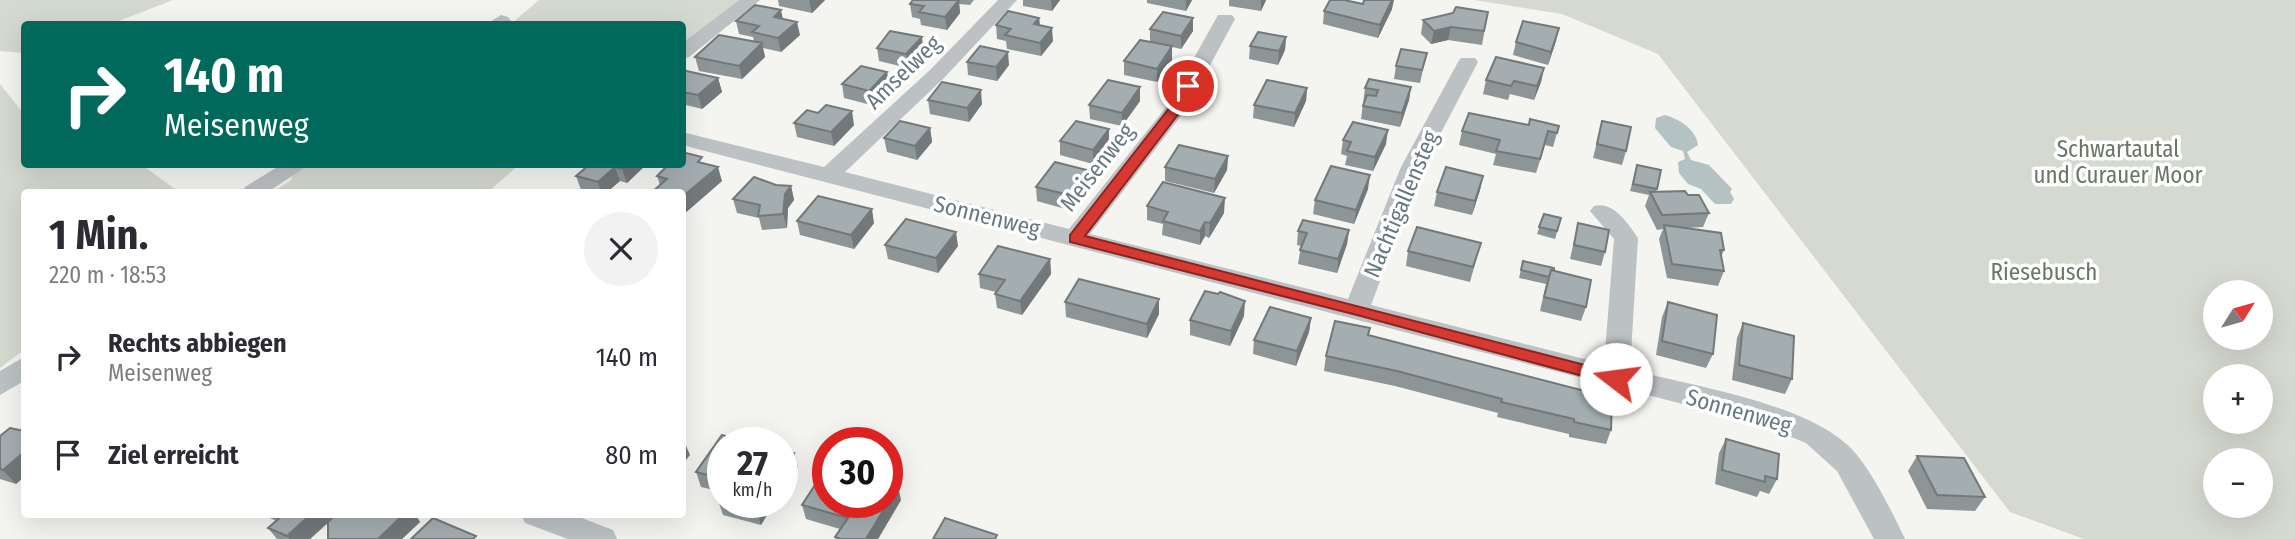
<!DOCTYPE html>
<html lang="de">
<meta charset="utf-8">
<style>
:root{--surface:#fff;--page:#f2f2f3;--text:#2b2b33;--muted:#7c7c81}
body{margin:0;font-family:"Fira Sans Condensed",sans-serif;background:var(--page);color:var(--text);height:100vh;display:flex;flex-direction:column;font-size:26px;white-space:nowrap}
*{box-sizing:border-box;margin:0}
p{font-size:23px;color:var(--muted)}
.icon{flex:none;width:38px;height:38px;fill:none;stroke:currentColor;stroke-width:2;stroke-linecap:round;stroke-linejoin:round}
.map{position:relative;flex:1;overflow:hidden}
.sheet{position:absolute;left:21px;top:189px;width:665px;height:329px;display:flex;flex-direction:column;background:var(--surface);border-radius:7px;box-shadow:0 7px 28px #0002}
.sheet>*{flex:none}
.hud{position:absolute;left:21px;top:21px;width:665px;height:147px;border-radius:7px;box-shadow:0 7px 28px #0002;background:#00695c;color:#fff;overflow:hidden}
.needle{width:46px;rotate:53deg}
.tools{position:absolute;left:2203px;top:280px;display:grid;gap:14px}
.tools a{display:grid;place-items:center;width:70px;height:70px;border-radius:50%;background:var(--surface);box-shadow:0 7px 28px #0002;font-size:35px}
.speed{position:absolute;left:707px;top:427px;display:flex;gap:14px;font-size:35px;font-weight:700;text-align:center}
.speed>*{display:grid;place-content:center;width:91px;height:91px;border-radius:50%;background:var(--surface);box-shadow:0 7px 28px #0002;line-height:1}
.speed small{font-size:18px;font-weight:400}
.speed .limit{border:10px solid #d22;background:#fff;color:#111}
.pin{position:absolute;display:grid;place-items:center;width:60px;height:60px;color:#fff;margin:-30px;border:4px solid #fff;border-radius:50%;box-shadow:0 2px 7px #0007}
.me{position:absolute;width:77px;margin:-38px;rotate:285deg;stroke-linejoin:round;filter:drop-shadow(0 0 5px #0008)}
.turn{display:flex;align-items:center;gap:24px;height:147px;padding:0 28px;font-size:32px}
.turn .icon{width:91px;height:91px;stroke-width:2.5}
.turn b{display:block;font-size:49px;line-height:60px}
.round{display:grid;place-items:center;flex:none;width:74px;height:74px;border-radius:37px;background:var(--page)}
.head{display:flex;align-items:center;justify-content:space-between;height:119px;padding:0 28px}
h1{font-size:42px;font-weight:700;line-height:52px}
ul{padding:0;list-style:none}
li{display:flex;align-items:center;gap:21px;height:98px;padding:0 28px}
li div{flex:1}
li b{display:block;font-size:26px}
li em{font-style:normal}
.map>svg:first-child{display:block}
.green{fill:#d5d9d0;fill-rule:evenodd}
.water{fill:#b4c2c4}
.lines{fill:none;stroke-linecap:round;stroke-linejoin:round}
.minor{fill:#bcc1c3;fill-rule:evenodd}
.wall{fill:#8d9597}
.shaded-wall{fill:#73797b}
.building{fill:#a4adb0;stroke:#73797b;stroke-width:2}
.route{fill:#d53931;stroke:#8a2520;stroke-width:2}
.labels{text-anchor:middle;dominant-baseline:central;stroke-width:7;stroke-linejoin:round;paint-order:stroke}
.street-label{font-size:23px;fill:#667980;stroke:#fff}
.park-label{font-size:23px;fill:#6b7764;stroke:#fff}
</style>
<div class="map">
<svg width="2295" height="539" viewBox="0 0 2295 539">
<rect width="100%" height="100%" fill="#f4f4f1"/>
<path class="green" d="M0 0H173L111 24H24V53L0 51Z
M539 0H739L683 42 682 24H511Z
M1474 0H2295V539H2084L2010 512 1658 54 1562 14ZM2216 292H2261V338H2216ZM2216 376H2261V422H2216ZM2216 460H2261V506H2216Z
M0 84 24 114V164L142 165 179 192H24V350L0 368Z
M311 165H519L488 192H273L291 180 293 173Z"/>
<path class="water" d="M1665 115C1679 119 1696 129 1698 145L1687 152 1691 160 1709 165 1732 189 1730 192 1734 199 1731 204H1715L1701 189 1688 184 1679 173 1678 162 1685 159 1683 151 1671 147 1655 128 1656 118Z"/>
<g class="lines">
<path class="minor" d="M739 0H760L689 57 682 59V43Z
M998 0H1017L944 78 845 172 1069 229 1167 106 1218 15H1232L1235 19 1187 108 1090 234 1348 299 1401 167 1458 62 1461 58H1475L1478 62 1423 167 1371 305 1604 364 1614 239 1590 211 1594 206C1613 201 1628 223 1638 238L1630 370C1693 386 1816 404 1857 455 1876 479 1892 512 1905 539H1874L1837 471 1806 443 1760 424 682 145V132L824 167 930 70Z
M501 15 508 17 511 21 508 24H487Z
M282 164H310L268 192H242L245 187Z
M24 357V381L0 395V371Z
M521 514H571L613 530 617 539H568L525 523Z"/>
</g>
<path class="wall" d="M778 0H825L812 13 779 6Z
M913 0H974L970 5 959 4 960 13 947 30 921 25 920 19 912 17 910 4Z
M1023 0H1060L1052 11 1023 6Z
M1147 0H1192L1186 11 1147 3Z
M1229 0H1266L1261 11 1229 6Z
M1392 9 1378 38 1323 24 1324 11Z
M1488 12 1482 45 1448 40 1431 44 1421 34 1423 20Z
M1039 18 1040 25 1053 41 1041 56 1007 49 1006 41 997 39 996 25Z
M1193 18V31L1181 49 1172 47V60L1157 82 1124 75V61L1150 42V29Z
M783 19 800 35 781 52 763 48 765 57 742 79 699 71 695 57 754 42 753 37 739 34 736 21Z
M922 37 923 51 908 68 879 61 877 48Z
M1286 37 1285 50 1278 65 1249 59 1250 46Z
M1556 41 1548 65 1513 55 1516 42Z
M1427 53 1420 83 1394 79 1396 66Z
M967 62 1009 65 997 81 968 75Z
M1544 68 1541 82 1534 100 1510 94 1508 100 1483 94 1486 80Z
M682 70 718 78 722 92 702 109 682 104Z
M842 84 890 86 871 105 844 98Z
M1411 87 1409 100 1400 127 1361 119 1365 88Z
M1307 88 1306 101 1294 127 1253 118 1254 105Z
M928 100 982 104 969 122 930 114Z
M1140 101 1122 126 1090 119 1089 105Z
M818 113 854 125 834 146 797 137 794 123Z
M1602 121 1626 151 1622 165 1593 158Z
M1529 125 1559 126 1553 147 1545 145 1536 173 1493 165 1496 154 1459 145 1462 131Z
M930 128 932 142 917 160 887 152 884 138Z
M1343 140 1386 144 1373 171 1345 165 1347 156 1341 154Z
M1060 141 1109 143 1093 164 1060 155Z
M1228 156 1227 170 1214 193 1165 181V167Z
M704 163 722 181 684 214H682V192L660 185 657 176Z
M582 164H647L627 183 620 181 607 192H589L581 190 576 176 584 170Z
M1637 165 1661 170 1656 192 1688 195 1709 213 1703 227 1687 228 1724 250 1721 257 1724 271 1718 286 1667 278 1659 239 1663 229 1657 230 1645 206 1649 195 1630 191Z
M1483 176 1480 190 1472 215 1434 206 1437 192Z
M1088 184 1069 210 1037 201 1036 187Z
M776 185 791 186 794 200 788 208 787 228 762 230 759 218 737 213 733 199Z
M1368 189 1354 224 1313 214 1315 200Z
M1147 206 1224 213 1209 238 1205 236 1200 245 1162 235 1163 224 1147 220Z
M1544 214 1561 218 1555 239 1537 234Z
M797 221 874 223 854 249 800 235Z
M1578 223 1605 252 1601 266 1570 259Z
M1349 230 1347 244 1337 273 1298 264 1301 246 1297 245 1298 231Z
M885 245 958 246 938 273 888 259Z
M1408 251 1477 257 1470 282 1406 266Z
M1050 259 1051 274 1022 315 997 308 995 294 996 292 980 288 979 274Z
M1523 261 1554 270 1586 307 1581 321 1540 311 1546 284 1519 278Z
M1159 299V314L1147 338 1066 317 1065 302Z
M1668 302 1713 354 1706 368 1656 355 1662 317Z
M1244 316 1230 346 1190 335V320Z
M1311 318 1309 332 1296 366 1253 354 1254 340Z
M1743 323 1792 379 1785 394 1732 380 1737 338Z
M1369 335 1611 430 1606 444 1569 437V434L1497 417 1498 413 1395 386 1324 371 1326 356Z
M24 431V477L16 484 0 479V436Z
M1726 439 1777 479 1769 494 1760 491 1757 497 1715 484 1719 453Z
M723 443V492L701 487 696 472Z
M1917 456 1985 497 1975 511 1927 509 1908 471Z
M723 493V502H775L761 525 723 515 718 500Z
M901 500 878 539H836L835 537 840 529 806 519 802 505Z
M262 514H415L420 522 402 539H328V523L310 539H277L268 528 276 521Z"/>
<path class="shaded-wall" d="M809 0H825L812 13Z
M959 0 960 13 947 30 945 17Z
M1051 0H1060L1052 11Z
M1186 0H1192L1186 11Z
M1261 0H1266L1261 11Z
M1392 0H1394L1392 9 1378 38 1380 25Z
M781 10 784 24 774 17Z
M1039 18 1040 31 1034 24Z
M1193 18V31L1181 49V36Z
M797 22 800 35 781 52 778 38Z
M1451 27 1448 40 1431 44 1434 31Z
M1052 28 1053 41 1041 56 1040 43Z
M1559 28 1556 41 1548 65 1551 52Z
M922 37 923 51 908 68 906 54Z
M1286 37 1285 50 1278 65 1279 51Z
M762 43 765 57 742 79 739 66Z
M1172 46V60L1157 82V69Z
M1008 52 1009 65 997 81 996 67Z
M1544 68 1541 82 1534 100 1537 86Z
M887 72 890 86 871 105 869 91Z
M718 78 722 92 702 109 698 95Z
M1140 87V101L1122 126V113Z
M1411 87 1409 100 1400 127 1402 113Z
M1307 88 1306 101 1294 127 1295 113Z
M981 90 982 104 969 122 967 108Z
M852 111 854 125 834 146 831 132Z
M930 128 932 142 917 160 915 146Z
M1109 129V143L1093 164V150Z
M1388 130 1386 144 1373 171 1375 157Z
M1228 156 1227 170 1214 193 1215 179Z
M627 164H647L627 183 622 169Z
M615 167 620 181 607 192H601L598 182Z
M718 167 722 181 684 214 682 209V197Z
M1087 170 1088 184 1069 210V195Z
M1370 175 1368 189 1354 224 1356 210Z
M1483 176 1480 190 1472 215 1475 201Z
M791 186 794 200 788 208 787 228 783 214 785 194Z
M1225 198 1224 213 1209 238 1210 223Z
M872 209 874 223 854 249 851 235Z
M1205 222V236L1200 245V231Z
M1349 230 1347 244 1337 273 1338 259Z
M956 232 958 246 938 273 936 258Z
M1050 259 1051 274 1022 315 1020 301Z
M1159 299V314L1147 338V324Z
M1245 301 1244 316 1230 346 1231 331Z
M1311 318 1309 332 1296 366 1297 351Z
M684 441 690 455 682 465V443Z
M24 452V477L16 484 3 470Z
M794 453 798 467 782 492V470Z
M898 486 901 500 878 539H866Z
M762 502H775L761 525 757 510Z
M311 514H337L310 539H290L287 536Z
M404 514H415L420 522 402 539H378Z"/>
<path class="building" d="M913 0H959L945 17 919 12 924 6 910 4Z
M1330 0H1344L1363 4 1364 0H1392L1380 25 1324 11Z
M755 5 781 10 774 17 797 22 778 38 752 32 759 26 736 21Z
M1456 7 1488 12 1484 31 1451 27 1434 31 1423 20 1453 13Z
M1008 11 1039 18 1034 24 1052 28 1040 43 1005 35 1011 29 996 25Z
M1163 12 1193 18 1181 36 1150 29Z
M1523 21 1559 28 1551 52 1516 42Z
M890 31 922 37 906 54 877 48Z
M1258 32 1286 37 1279 51 1250 46Z
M719 35 762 43 739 66 695 57Z
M1140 40 1172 46 1157 69 1124 61Z
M980 46 1008 52 996 67 967 62Z
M1401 49 1427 53 1422 70 1396 66Z
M1496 57 1544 68 1537 86 1514 81 1511 86 1486 80Z
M861 66 887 72 869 91 842 84Z
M682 70 718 78 698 95 682 92Z
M1369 79 1411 87 1402 113 1363 106 1367 95 1376 96 1378 90 1365 88Z
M1108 80 1140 87 1122 113 1089 105Z
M1267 80 1307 88 1295 113 1254 105Z
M942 82 981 90 967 108 928 100Z
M826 105 852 111 831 132 794 123 807 110 818 113Z
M1469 113 1529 125 1530 119 1559 126 1557 133 1548 131 1540 159 1496 151 1500 140 1462 131Z
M900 121 930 128 915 146 884 138Z
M1076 121 1109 129 1093 150 1060 141Z
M1602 121 1631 127 1626 151 1597 144Z
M1353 122 1388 130 1375 157 1347 151 1351 142 1343 140Z
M1179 145 1228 156 1215 179 1165 167Z
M682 152 702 157 698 162 718 167 682 197V192H652L667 179 657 176 669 164H682Z
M1055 162 1087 170 1069 195 1036 187Z
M590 164H627L622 169 615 167 598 182 576 176Z
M1637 165 1661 170 1657 189 1633 184Z
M1331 166 1370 175 1356 210 1315 200Z
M1446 167 1483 176 1475 201 1437 192Z
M754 177 776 185 791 186 785 194 783 214 758 216 760 205 733 199Z
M1163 182 1225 198 1210 223 1205 222 1200 231 1163 221 1168 212 1147 206Z
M1685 191 1688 195H1699L1709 213 1662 215 1650 192Z
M818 196 872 209 851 235 797 221Z
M1544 214 1561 218 1557 231 1539 227Z
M906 219 956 232 936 258 885 245Z
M1303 220 1349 230 1338 259 1300 250 1307 233 1298 231Z
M1578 223 1609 230 1605 252 1574 245Z
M1664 225 1721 233 1724 250H1720L1724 271 1672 264Z
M1417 227 1481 243 1473 267 1408 251Z
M998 246 1050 259 1020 301 995 294 1005 280 979 274Z
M1523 261 1554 268V270H1551L1549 277 1521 270Z
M1551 270 1591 280 1586 307 1544 297Z
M1079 279 1159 299 1147 324 1065 302Z
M1205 291 1218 294 1220 292 1245 301 1231 331 1190 320Z
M1668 302 1717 315 1713 354 1662 341Z
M1270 307 1311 318 1297 351 1254 340Z
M1335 321 1370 328 1368 335 1612 398 1611 430 1574 422V419L1501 402 1502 399 1397 371 1326 356Z
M1743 323 1794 336 1792 379 1739 365Z
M10 428 24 431V452L3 470 0 469V436Z
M722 435 753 443H723V479L696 472Z
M1726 439 1779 454 1777 479 1765 476V482L1722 470Z
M782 450 794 453 782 470Z
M1917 456 1964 458 1985 497 1937 495Z
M824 471 828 473V502H887V483L898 486 866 539H841L835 537 848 518 802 505Z
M723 493V501L718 500Z
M726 502H762L757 510Z
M282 514H311L287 536 268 528 283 515Z
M336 514H404L378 539H328V522Z
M433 518 476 536 473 539H411Z
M945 518 997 535 995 539H933Z"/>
<path class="route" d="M1188 82 1195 86 1183 108 1085 236 1616 373 1622 375 1624 379 1622 384 1616 385 1357 315 1070 242V235L1170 107 1184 83Z"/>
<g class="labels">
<g class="street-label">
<text transform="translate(903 72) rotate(-44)">Amselweg</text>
<text transform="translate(1097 167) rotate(-52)">Meisenweg</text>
<text transform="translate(1401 204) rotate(-67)">Nachtigallensteg</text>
<text transform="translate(987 216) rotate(14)">Sonnenweg</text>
<text transform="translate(1739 411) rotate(16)">Sonnenweg</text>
</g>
<g class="park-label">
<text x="2118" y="149">Schwartautal<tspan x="2118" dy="26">und Curauer Moor</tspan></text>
<text x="2044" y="272">Riesebusch</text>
</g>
</g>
</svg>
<div class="tools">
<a><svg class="needle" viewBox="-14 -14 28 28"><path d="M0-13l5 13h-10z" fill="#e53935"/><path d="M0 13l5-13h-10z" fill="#7c7c81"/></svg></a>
<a>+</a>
<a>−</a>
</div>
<div class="speed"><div>27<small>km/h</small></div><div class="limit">30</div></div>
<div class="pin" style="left:1188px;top:86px;background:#d93025"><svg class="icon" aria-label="arrive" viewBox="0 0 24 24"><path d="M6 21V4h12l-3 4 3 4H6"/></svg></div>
<svg class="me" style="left:1616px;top:379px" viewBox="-20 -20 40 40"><circle r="19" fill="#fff"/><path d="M0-13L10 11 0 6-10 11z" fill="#d53931"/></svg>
<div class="hud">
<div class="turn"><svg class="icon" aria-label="right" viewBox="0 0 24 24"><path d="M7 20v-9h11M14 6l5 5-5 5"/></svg><div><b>140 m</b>Meisenweg</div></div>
</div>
<section class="sheet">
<div class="head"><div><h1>1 Min.</h1><p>220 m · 18:53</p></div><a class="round"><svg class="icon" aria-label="close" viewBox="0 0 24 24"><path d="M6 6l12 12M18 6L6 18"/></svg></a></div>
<ul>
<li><svg class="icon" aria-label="right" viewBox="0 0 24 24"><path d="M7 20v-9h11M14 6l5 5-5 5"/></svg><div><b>Rechts abbiegen</b><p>Meisenweg</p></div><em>140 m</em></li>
<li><svg class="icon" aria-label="arrive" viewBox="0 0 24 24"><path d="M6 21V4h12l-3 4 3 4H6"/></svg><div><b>Ziel erreicht</b></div><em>80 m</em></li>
</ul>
</section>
</div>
